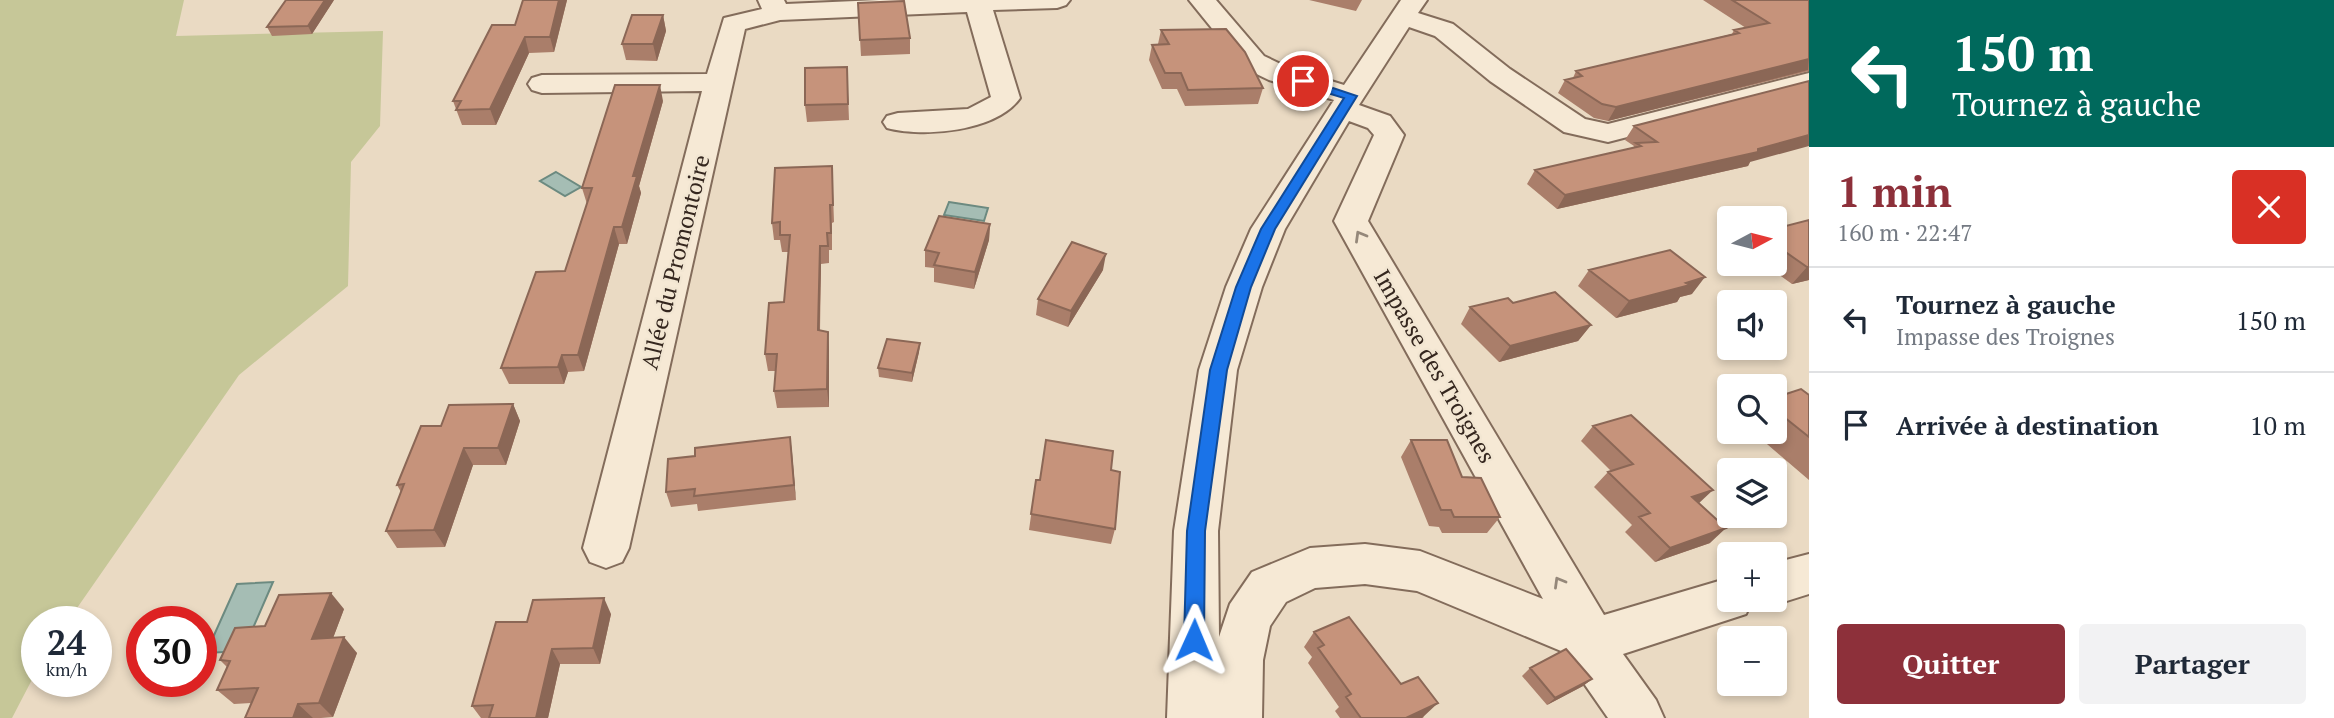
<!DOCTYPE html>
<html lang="fr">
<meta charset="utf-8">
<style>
:root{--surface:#fff;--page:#f2f2f3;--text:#1f2937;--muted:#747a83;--line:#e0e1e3;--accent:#8d303a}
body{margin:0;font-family:"PT Serif",serif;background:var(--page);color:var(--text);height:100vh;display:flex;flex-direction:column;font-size:26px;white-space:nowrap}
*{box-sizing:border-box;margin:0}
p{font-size:23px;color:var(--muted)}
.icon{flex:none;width:38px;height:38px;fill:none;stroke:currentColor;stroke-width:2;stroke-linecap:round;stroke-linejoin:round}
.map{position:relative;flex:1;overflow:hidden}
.details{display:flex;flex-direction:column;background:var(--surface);width:525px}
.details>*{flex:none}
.top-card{background:#00695c;color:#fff;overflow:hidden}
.needle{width:46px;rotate:83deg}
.buttons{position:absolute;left:1717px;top:206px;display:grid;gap:14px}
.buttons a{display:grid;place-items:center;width:70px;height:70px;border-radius:7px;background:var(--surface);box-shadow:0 4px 10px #0003;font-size:35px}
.speed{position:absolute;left:21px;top:606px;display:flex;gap:14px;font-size:35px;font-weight:700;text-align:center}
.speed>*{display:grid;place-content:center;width:91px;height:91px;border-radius:50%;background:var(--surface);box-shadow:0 4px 10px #0003;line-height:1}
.speed small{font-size:18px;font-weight:400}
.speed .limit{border:10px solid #d22;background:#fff;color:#111}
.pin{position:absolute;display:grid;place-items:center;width:60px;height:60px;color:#fff;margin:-30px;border:4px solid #fff;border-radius:50%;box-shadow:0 2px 7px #0007}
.me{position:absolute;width:77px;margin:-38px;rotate:1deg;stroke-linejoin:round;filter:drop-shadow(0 0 5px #0008)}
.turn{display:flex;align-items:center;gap:24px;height:147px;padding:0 28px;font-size:32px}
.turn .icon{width:91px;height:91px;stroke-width:2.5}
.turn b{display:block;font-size:49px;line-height:60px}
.round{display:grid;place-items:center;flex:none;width:74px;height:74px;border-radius:7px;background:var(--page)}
.headline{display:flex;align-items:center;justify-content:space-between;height:119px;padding:0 28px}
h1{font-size:42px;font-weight:800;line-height:52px;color:var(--accent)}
.action{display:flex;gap:14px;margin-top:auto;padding:14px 28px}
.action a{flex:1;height:80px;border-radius:7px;background:var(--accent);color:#fff;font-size:28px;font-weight:800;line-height:80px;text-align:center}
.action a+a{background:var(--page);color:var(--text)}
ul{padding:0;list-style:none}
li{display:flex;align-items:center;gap:21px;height:105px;padding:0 28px;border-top:2px solid var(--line)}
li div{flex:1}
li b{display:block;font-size:26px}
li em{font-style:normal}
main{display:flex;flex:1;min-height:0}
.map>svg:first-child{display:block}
.green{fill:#c6c798}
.water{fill:#a5bdb4;stroke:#6c8a80;stroke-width:2}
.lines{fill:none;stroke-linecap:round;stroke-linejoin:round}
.minor-casing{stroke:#836c5b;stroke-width:4}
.minor{fill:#f6e9d5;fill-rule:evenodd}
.wall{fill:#aa7e6a}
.shaded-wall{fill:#8b6756}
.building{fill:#c6937b;stroke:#8b6756;stroke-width:2}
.oneway{stroke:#95887a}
.route{fill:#1a73e8;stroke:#114b97;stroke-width:2}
.labels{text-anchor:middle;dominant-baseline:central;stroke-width:5;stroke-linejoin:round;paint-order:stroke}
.street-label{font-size:23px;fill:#34261e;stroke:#f2e6d2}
</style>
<main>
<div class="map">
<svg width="1809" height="718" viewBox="0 0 1809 718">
<rect width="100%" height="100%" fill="#eadac3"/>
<path class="green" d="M0 0H184L176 36 383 31 380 126 351 162 348 286 239 375 68 621H37V670L12 718H0Z"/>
<path class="water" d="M556 172 581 187 565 196 540 181Z
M949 202 988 208 984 221 944 215Z
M273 582 243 651 206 653 237 584Z"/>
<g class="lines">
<defs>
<path id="minor" d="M758 0H784L786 4 879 0H1070L1066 5 1057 8 993 10 1020 98C997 131 924 138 887 128L883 122 887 116 898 113 968 109 991 97 967 12 780 20 745 29 629 548 622 562 606 568 590 562 583 548 702 91 542 93 532 90 528 84 532 78 542 75 707 74 724 18 762 9Z
M1189 0H1216L1264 56 1289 68 1344 85 1401 0H1427L1418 13 1453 24 1510 69 1585 119 1608 124 1809 73V90L1608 142 1564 132 1490 81 1435 36 1409 27 1359 105 1390 116 1404 135 1368 221 1604 615 1729 578V600H1752L1746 614 1623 654 1656 700 1664 718H1608L1583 682 1573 656 1417 591 1365 584 1315 588 1286 602 1270 626 1263 660 1262 718H1167L1174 531 1199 370 1226 287 1251 229 1334 100 1269 80 1244 68ZM1349 121 1368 128 1374 135 1334 221 1543 599 1420 551 1365 544 1310 548 1252 572 1230 604 1219 637 1218 531 1237 370 1262 287 1285 229Z
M1809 554V594L1774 605 1762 600H1774V563Z"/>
</defs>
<use href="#minor" class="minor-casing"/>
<use href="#minor" class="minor"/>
</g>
<path class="wall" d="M334 0 312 34 272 36 267 27Z
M523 0H567L554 52 529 53 496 125H462L453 101 515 25Z
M1309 0H1362L1356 11Z
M1703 0H1809V71L1608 121 1594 118 1558 93 1565 80 1573 78 1576 71 1732 34 1734 30 1746 28Z
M858 3 910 38V54L861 56Z
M663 15 666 31 657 61 626 60 622 44Z
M1161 30 1263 88 1258 104 1185 106 1177 89H1162L1149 60 1152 45 1158 44Z
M847 67 849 120 807 122 805 105Z
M663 101 639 186 641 193 627 244H619L584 371 568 372 564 384H509L501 368 565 271 587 204 582 188Z
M1634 126 1750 162 1748 166 1557 209 1527 184 1535 170 1633 148 1634 146 1625 140Z
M832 166 834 222 832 223V250H829V263L821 264 820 331 828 332 829 349V407L777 408 774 391 776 371H768L765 354 784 302 788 252H782L780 240H774L772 223Z
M1809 220V280L1792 284 1764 264H1774V229Z
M990 224 989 240 974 289 934 282V268L925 267V250Z
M1103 270 1068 327 1036 315 1038 299Z
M1589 270 1692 294 1680 297 1677 302 1616 318 1578 286Z
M1513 303 1591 325 1578 341 1499 362 1461 324 1470 307Z
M920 343 919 352 912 382 879 377 878 368Z
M1809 395V480L1753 432H1774V398Z
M513 404 520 421 506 465H473L445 547 397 548 386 531 401 492 397 485 441 426Z
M1593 426 1699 503 1710 543 1655 562 1625 532 1632 525 1594 487 1608 472 1611 471 1581 441Z
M790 437 796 500 698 511 697 504 671 507 666 492 695 456Z
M1411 440 1462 477 1500 517 1487 533H1442L1439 527 1429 526 1401 457Z
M1111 470 1115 529 1111 544 1029 530 1036 480H1039Z
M344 609 333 638 357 653 333 717 321 718H245L251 703 234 704 217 690 227 667 220 660 265 626Z
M611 614 600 664H560L548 718H481L472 706 527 622Z
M1314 632 1424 717 1422 718H1340L1335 711 1339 707 1308 663 1312 657 1304 647Z
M1530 668 1592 679 1583 686 1547 705 1522 676Z"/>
<path class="shaded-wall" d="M325 0H334L312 34 308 26Z
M559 0H567L554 52 550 37Z
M663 15 666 31 657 61 653 44Z
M525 37 529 53 496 125 490 109Z
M1809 59 1808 70 1608 121 1616 107Z
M660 85 663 101 639 186 641 193 627 244 622 227 633 176Z
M1809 135V146L1750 162 1748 166 1557 209 1565 195 1758 149Z
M990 224 989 240 974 289 975 272Z
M614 227 619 244 584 371 578 355Z
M820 246 821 264 819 348 818 330Z
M1106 254 1103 270 1068 327 1071 311Z
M1807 267H1809V280L1792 284Z
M1705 277 1692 294 1680 297 1677 302 1616 318 1629 301Z
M1591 325 1578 341 1499 362 1510 346Z
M828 332 829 349V407L827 389Z
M920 343 919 352 912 382V373Z
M562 355 568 372 564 384 558 367Z
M513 404 520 421 506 465 498 448Z
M790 437 792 452 796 500 794 485Z
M464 448 473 465 445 547 434 530Z
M1713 490 1697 505 1692 497Z
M1726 528 1710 543 1655 562 1670 548Z
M331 593 344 609 327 654 312 639Z
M604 598 611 614 600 664 593 648Z
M344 637 357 653 333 717 319 703Z
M552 649 560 664 548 718H536Z
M1592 679 1583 686 1547 705 1555 698Z
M1438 703 1422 718H1406Z
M298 704 313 718H293Z"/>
<path class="building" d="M286 0H325L308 26 267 27Z
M523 0H559L550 37H525L490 109 456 110 461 101H453L492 25H515Z
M1732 0H1809V59L1616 107 1602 104 1565 80 1582 76 1576 71 1739 33 1734 30 1769 23Z
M904 1 910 38 860 40 858 3Z
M632 15H663L653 44H622Z
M1226 29 1245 52 1263 88 1188 90 1181 73H1165L1152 45 1169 44 1161 30Z
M847 67 848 104 805 105V68Z
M1809 81V135L1758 149V152L1565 195 1535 170 1641 146 1636 143 1657 142 1634 126Z
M615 85H660L633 176H637L622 227H614L578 355H562L558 367 501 368 536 272 565 271 592 188H582Z
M832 166 833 205H830L831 233H827L828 246H820L818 330 828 332 827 389 774 391 777 354H765L769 303 784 302 790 235H780V222L772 223 775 168Z
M939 216 990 224 975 272 934 265 939 253 925 250Z
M1809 220V267H1807L1774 244V229Z
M1072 242 1106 254 1071 311 1038 299Z
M1670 250 1705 277 1686 283 1690 285 1629 301 1589 270Z
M1555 292 1591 325 1510 346 1470 307 1508 298 1513 303Z
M887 339 920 343 912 373 878 368Z
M1801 389 1809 395V437L1774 409V398Z
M513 404 498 448H464L434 530 386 531 404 484 397 485 421 426H441L449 405Z
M1631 415 1713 490 1692 497 1726 528 1670 548 1639 517 1650 513 1608 472 1633 464 1593 426Z
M790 437 794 485 694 496 695 489 666 492 668 459 695 456V448Z
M1046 440 1113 451 1111 470 1120 472 1115 529 1031 514 1036 480H1040Z
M1411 440H1447L1462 477 1481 478 1500 517H1454L1451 510H1441Z
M331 593 312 639 344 637 319 703 298 704 293 718H245L258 688 217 690 230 661 220 660 235 628 265 626 279 595Z
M604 598 593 648 552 649 536 718H489L493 705 472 706 496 622H527L533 600Z
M1349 617 1401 684 1418 677 1438 703 1406 718H1361L1346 697 1351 694 1318 648 1324 645 1314 632Z
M1566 649 1592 679 1555 698 1530 668Z"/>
<defs><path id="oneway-chevron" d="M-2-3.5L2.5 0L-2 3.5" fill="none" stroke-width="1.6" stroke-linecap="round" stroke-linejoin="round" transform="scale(1.75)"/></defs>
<g class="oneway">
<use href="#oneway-chevron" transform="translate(1360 236) rotate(-120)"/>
<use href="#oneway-chevron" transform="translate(1559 582) rotate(-120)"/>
</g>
<path class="route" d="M1303 78 1357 96 1275 229 1251 287 1227 370 1205 531 1204 640 1202 647 1194 650 1187 647 1184 640 1187 531 1210 370 1236 287 1261 229 1344 98 1298 84 1297 81Z"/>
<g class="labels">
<g class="street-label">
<text transform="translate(675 262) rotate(-76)">Allée du Promontoire</text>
<text transform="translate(1435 366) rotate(60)">Impasse des Troignes</text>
</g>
</g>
</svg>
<div class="buttons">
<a><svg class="needle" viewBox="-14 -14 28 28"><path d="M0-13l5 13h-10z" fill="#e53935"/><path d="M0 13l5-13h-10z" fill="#747a83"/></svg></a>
<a><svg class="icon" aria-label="sound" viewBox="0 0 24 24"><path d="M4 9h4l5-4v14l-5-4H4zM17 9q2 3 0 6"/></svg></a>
<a><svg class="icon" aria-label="search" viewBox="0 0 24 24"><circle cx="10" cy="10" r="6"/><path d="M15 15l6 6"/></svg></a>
<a><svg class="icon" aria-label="layers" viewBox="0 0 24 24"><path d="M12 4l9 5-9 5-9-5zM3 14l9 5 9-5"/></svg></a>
<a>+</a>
<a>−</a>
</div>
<div class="speed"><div>24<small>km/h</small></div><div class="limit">30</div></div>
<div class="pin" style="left:1303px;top:81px;background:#d93025"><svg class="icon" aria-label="arrive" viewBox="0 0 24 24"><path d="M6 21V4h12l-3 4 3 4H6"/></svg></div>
<svg class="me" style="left:1194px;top:640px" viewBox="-20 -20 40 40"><path d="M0-17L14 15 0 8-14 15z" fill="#1a73e8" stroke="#fff" stroke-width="4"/></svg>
</div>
<section class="details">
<div class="top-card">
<div class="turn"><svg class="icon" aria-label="left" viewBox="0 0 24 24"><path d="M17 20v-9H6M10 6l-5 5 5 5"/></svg><div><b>150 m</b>Tournez à gauche</div></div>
</div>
<div class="headline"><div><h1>1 min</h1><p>160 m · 22:47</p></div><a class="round" style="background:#d93025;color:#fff"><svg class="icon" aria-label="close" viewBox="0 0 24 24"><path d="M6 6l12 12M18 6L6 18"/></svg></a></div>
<ul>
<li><svg class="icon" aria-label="left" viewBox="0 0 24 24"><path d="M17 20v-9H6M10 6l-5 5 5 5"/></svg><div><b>Tournez à gauche</b><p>Impasse des Troignes</p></div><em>150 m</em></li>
<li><svg class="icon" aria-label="arrive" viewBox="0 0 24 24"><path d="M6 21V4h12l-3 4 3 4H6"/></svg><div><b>Arrivée à destination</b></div><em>10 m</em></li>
</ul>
<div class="action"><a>Quitter</a><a>Partager</a></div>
</section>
</main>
